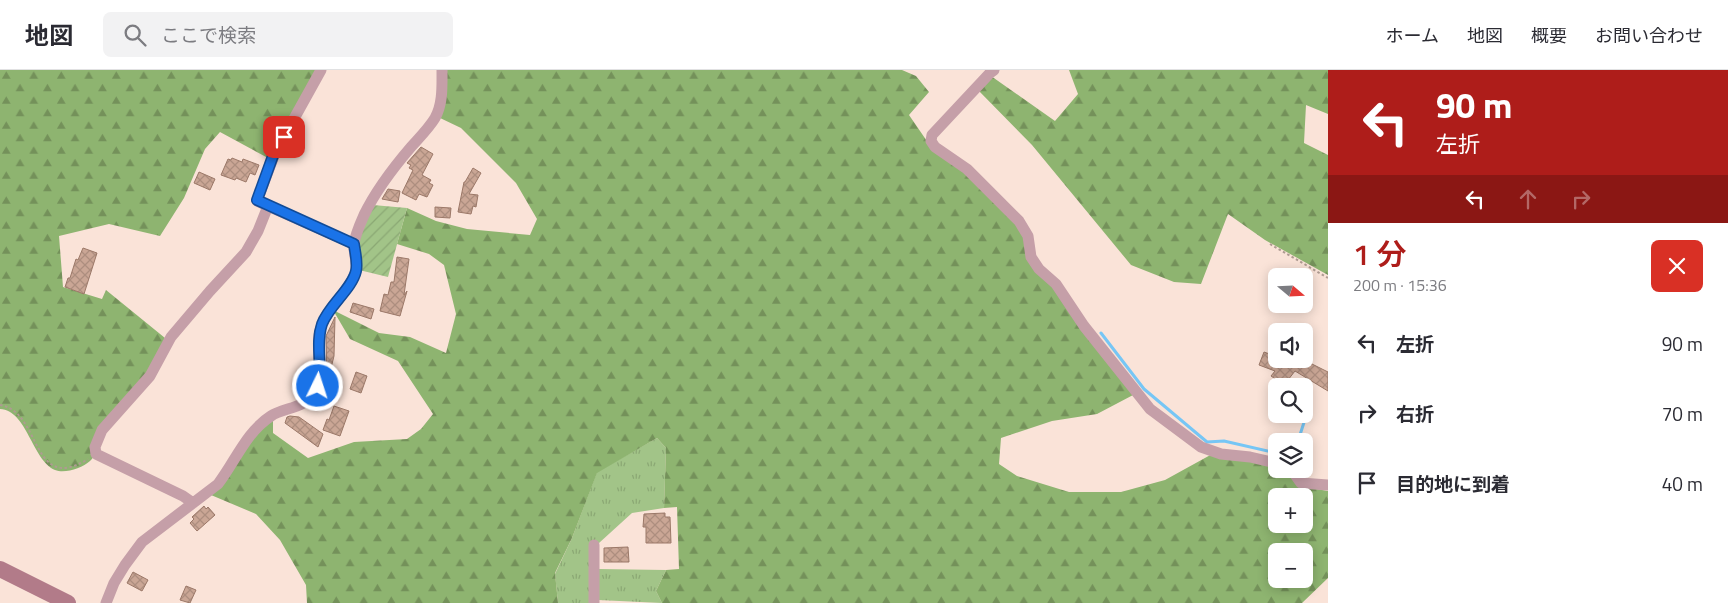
<!DOCTYPE html>
<html lang="ja">
<meta charset="utf-8">
<style>
:root{--surface:#fff;--page:#f2f2f3;--text:#2b2b33;--muted:#7c7c81;--line:#e1e1e2;--accent:#ae1d1a}
body{margin:0;font-family:"Titillium Web","Noto Sans JP",sans-serif;background:var(--page);color:var(--text);height:100vh;display:flex;flex-direction:column;font-size:19px;white-space:nowrap}
*{box-sizing:border-box;margin:0}
p{font-size:16px;color:var(--muted)}
.icon{flex:none;width:28px;height:28px;fill:none;stroke:currentColor;stroke-width:2;stroke-linecap:round;stroke-linejoin:round}
.map{position:relative;flex:1;overflow:hidden}
.drawer{display:flex;flex-direction:column;background:var(--surface);width:400px}
.drawer>*{flex:none}
.banner{background:#ae1d1a;color:#fff;overflow:hidden}
.needle{width:32px;rotate:109deg}
.controls{position:absolute;left:1268px;top:198px;display:grid;gap:10px}
.controls a{display:grid;place-items:center;width:45px;height:45px;border-radius:8px;background:var(--surface);box-shadow:0 2px 12px #0003;font-size:25px}
.pin{position:absolute;display:grid;place-items:center;width:42px;height:42px;color:#fff;margin:-21px;border-radius:10px;box-shadow:0 2px 8px #0006}
.me{position:absolute;width:55px;margin:-28px;rotate:4deg;stroke-linejoin:round;filter:drop-shadow(0 0 4px #0008)}
.turn{display:flex;align-items:center;gap:18px;height:105px;padding:0 25px;font-size:22px}
.turn .icon{width:65px;height:65px;stroke-width:2.5}
.turn b{display:block;font-size:35px;line-height:42px}
.lanes{display:flex;align-items:center;height:48px;padding:0 25px;background:#0003;justify-content:center;gap:25px;direction:ltr}
.lanes .off{opacity:.35}
.round{display:grid;place-items:center;flex:none;width:52px;height:52px;border-radius:8px;background:var(--page)}
.summary{display:flex;align-items:center;justify-content:space-between;height:85px;padding:0 25px}
h1{font-size:30px;font-weight:600;line-height:38px;color:var(--accent)}
ul{padding:0;list-style:none}
li{display:flex;align-items:center;gap:15px;height:70px;padding:0 25px}
li div{flex:1}
li b{display:block;font-size:19px}
li em{font-style:normal}
header{display:flex;align-items:center;gap:30px;box-sizing:border-box;height:70px;padding:0 25px;background:var(--surface);border-bottom:1px solid var(--line)}
header strong{font-size:24px}
nav{display:flex;gap:28px;margin-inline-start:auto;font-size:18px}
.search{width:350px;height:45px;background:var(--page);display:flex;align-items:center;gap:12px;box-sizing:border-box;padding:0 18px;border-radius:8px;color:var(--muted);font-size:19px}
main{display:flex;flex:1;min-height:0}
.map>svg:first-child{display:block}
.grass{fill:url(#grass-tufts)}
.forest{fill:url(#forest-firs);fill-rule:evenodd}
.garden{fill:url(#garden-furrows)}
.lines{fill:none;stroke-linecap:round;stroke-linejoin:round}
.stream{stroke:#76c6f5;stroke-width:3}
.building{fill:url(#building-cross-hatch);stroke:#9b7868}
.path{stroke:#ae9b91;stroke-width:2;stroke-dasharray:2.5 2.5;stroke-linecap:butt}
.street{stroke:#c59fa8;stroke-width:11}
.secondary{stroke:#b27b89;stroke-width:16}
.route-casing{stroke:#114b97;stroke-width:12}
.route{stroke:#1a73e8;stroke-width:9}
</style>
<header>
<strong>地図</strong>
<div class="search"><svg class="icon" aria-label="search" viewBox="0 0 24 24"><circle cx="10" cy="10" r="6"/><path d="M15 15l6 6"/></svg>ここで検索</div>
<nav><a>ホーム</a><a>地図</a><a>概要</a><a>お問い合わせ</a></nav>
</header>
<main>
<div class="map">
<svg width="1328" height="533" viewBox="0 0 1328 533">
<defs>
<pattern id="grass-tufts" width="24" height="20" patternUnits="userSpaceOnUse" patternTransform="scale(1.25)"><rect width="24" height="20" fill="#a2c488"/><path d="M3 7l-1-3M5 7V3M7 7l1-3M15 17l-1-3M17 17v-4M19 17l1-3" fill="none" stroke="#8ba874"/></pattern>
<pattern id="forest-firs" width="22" height="20" patternUnits="userSpaceOnUse" patternTransform="scale(1.25)"><rect width="22" height="20" fill="#8eb470"/><path d="M5 1l3.5 6h-7zM16 11l3.5 6h-7z" fill="#74915a"/></pattern>
<pattern id="garden-furrows" width="10" height="10" patternUnits="userSpaceOnUse" patternTransform="scale(1.25)"><rect width="10" height="10" fill="#a2c488"/><path d="M-1 1l2-2M0 10L10 0M9 11l2-2" fill="none" stroke="#8ba874"/></pattern>
<pattern id="building-cross-hatch" width="8" height="8" patternUnits="userSpaceOnUse" patternTransform="scale(1.25)"><rect width="8" height="8" fill="#caa695"/><path d="M0 0l8 8M0 8l8-8" fill="none" stroke="#ad8e7f"/></pattern>
</defs>
<rect width="100%" height="100%" fill="#fae3d8"/>
<path class="grass" d="M657 368 666 378 664 438 632 443 599 473H592L591 533H558L555 504 572 468 597 402Z
M599 499 666 500 656 521 662 533 598 530Z"/>
<path class="forest" d="M0 0H317L268 88 220 62 205 79 184 128 160 166 109 154 59 166 63 217 102 229 106 220 165 268C159 280 154 295 147 306 135 323 117 335 106 352 100 362 99 384 90 391 82 398 65 404 55 400 32 390 27 340 0 339Z
M446 0H902L916 6 929 22 909 45 931 77 969 104 1017 153 1051 213 1135 324 1097 344 1052 351 1001 368 999 394 1017 406 1069 422H1121L1165 410 1214 383 1276 397V399H1286L1299 416 1328 421V508L1302 533H662L656 521 666 500 679 499 677 437 664 438 666 378 657 368 597 403 572 468 555 503 558 533H307L306 515 280 470 256 444 211 425 246 375 273 348V363L308 388 354 372 407 369 421 359 433 344 398 291 350 269 333 240 379 263 410 267 446 283 456 244 444 195 429 184 397 174 407 138 436 151 467 159 530 165 537 149 516 113 461 58 438 47ZM1276 426H1304V454H1276ZM1276 481H1304V509H1276Z
M1069 0H1328V44L1306 35 1304 73 1328 85V205L1265 170 1228 144 1201 214 1174 212 1131 195 1032 75 978 20 991 6 1055 51 1078 24Z"/>
<path class="garden" d="M373 135 407 138 388 207 359 200V167Z"/>
<g class="lines">
<path class="stream" d="M1101 263 1144 319 1207 372 1224 371 1276 383
M1298 371 1308 340"/>
</g>
<path class="building" d="M421 77 433 84 422 105 431 110 429 113 433 115 427 127 419 124 416 130 402 123 413 100 409 98 411 95 407 93Z
M232 88 242 92 243 89 259 95 255 105 250 103 246 112 236 108 235 110 221 105 228 89 231 90Z
M473 98 481 103 469 124 478 125 476 137 473 136 471 144 458 142 464 112H465Z
M199 102 215 109 210 120 194 113Z
M388 119 400 121 398 132 382 129Z
M435 137 451 138 450 148 435 147Z
M83 178 97 183 84 224 65 217 68 208H70L76 189 78 190Z
M397 187 409 189 404 225 407 221 400 246 380 241 384 224 388 225 391 212H394Z
M353 233 374 239 371 249 350 242Z
M335 247 334 286 329 306H327L326 266Z
M1264 282 1275 286 1274 289 1291 296 1295 289H1302L1328 302V321L1295 301 1284 315 1271 306 1275 301 1259 295Z
M356 302 367 306 361 323 350 319Z
M329 314 339 317 335 329 325 325Z
M334 336 349 341 340 366 323 360 327 349 329 350Z
M290 346 299 347 323 364 318 377 285 353 287 347Z
M204 436 206 439 208 437 215 445 197 461 190 453 194 449 192 447Z
M665 443V447H670L671 473H646V457H643L644 444Z
M628 477 629 492H604V478Z
M133 502 148 510 142 521 127 513Z
M186 516 196 520 190 533 180 530Z"/>
<g class="lines">
<path class="path" d="M1270 174 1328 208
M0 335C42 341 30 425 88 389"/>
<path class="street" d="M994 0 990 3 932 65 931 71 935 77 967 99 1019 151 1028 166 1031 187 1039 199 1056 214 1084 256 1150 339 1201 377 1221 384 1250 387 1276 393
M268 136 257 131 275 83 321 0
M1291 399 1301 413 1328 415
M193 433 183 426 96 384 95 377 102 360 150 306 171 267 210 221 246 182 258 161 268 136 354 174
M594 475V533
M106 533 114 513 125 495 142 472 218 414C235 392 246 362 271 346 283 338 305 338 314 324 325 306 316 285 319 265 324 238 346 227 355 204 359 195 353 184 354 174 355 165 360 154 364 145 376 120 393 98 411 77 419 68 429 58 435 48 443 34 442 16 442 0"/>
<path class="secondary" d="M0 499 68 533"/>
</g>
<g class="lines">
<defs>
<path id="route" d="M284 67 274 83 257 130 354 174C355 182 358 193 356 201 352 219 329 235 322 254 315 274 323 296 318 316"/>
</defs>
<use href="#route" class="route-casing"/>
<use href="#route" class="route"/>
</g>
</svg>
<div class="controls">
<a><svg class="needle" viewBox="-14 -14 28 28"><path d="M0-13l5 13h-10z" fill="#e53935"/><path d="M0 13l5-13h-10z" fill="#7c7c81"/></svg></a>
<a><svg class="icon" aria-label="sound" viewBox="0 0 24 24"><path d="M4 9h4l5-4v14l-5-4H4zM17 9q2 3 0 6"/></svg></a>
<a><svg class="icon" aria-label="search" viewBox="0 0 24 24"><circle cx="10" cy="10" r="6"/><path d="M15 15l6 6"/></svg></a>
<a><svg class="icon" aria-label="layers" viewBox="0 0 24 24"><path d="M12 4l9 5-9 5-9-5zM3 14l9 5 9-5"/></svg></a>
<a>+</a>
<a>−</a>
</div>
<div class="pin" style="left:284px;top:67px;background:#d93025"><svg class="icon" aria-label="arrive" viewBox="0 0 24 24"><path d="M6 21V4h12l-3 4 3 4H6"/></svg></div>
<svg class="me" style="left:318px;top:316px" viewBox="-20 -20 40 40"><circle r="17" fill="#1a73e8" stroke="#fff" stroke-width="3"/><path d="M0-11L8 9 0 5-8 9z" fill="#fff"/></svg>
</div>
<section class="drawer">
<div class="banner">
<div class="turn"><svg class="icon" aria-label="left" viewBox="0 0 24 24"><path d="M17 20v-9H6M10 6l-5 5 5 5"/></svg><div><b>90 m</b>左折</div></div>
<div class="lanes"><svg class="icon" aria-label="left" viewBox="0 0 24 24"><path d="M17 20v-9H6M10 6l-5 5 5 5"/></svg><svg class="icon off" aria-label="ahead" viewBox="0 0 24 24"><path d="M12 20V5M6 11l6-6 6 6"/></svg><svg class="icon off" aria-label="right" viewBox="0 0 24 24"><path d="M7 20v-9h11M14 6l5 5-5 5"/></svg></div>
</div>
<div class="summary"><div><h1>1 分</h1><p>200 m · 15:36</p></div><a class="round" style="background:#d93025;color:#fff"><svg class="icon" aria-label="close" viewBox="0 0 24 24"><path d="M6 6l12 12M18 6L6 18"/></svg></a></div>
<ul>
<li><svg class="icon" aria-label="left" viewBox="0 0 24 24"><path d="M17 20v-9H6M10 6l-5 5 5 5"/></svg><div><b>左折</b></div><em>90 m</em></li>
<li><svg class="icon" aria-label="right" viewBox="0 0 24 24"><path d="M7 20v-9h11M14 6l5 5-5 5"/></svg><div><b>右折</b></div><em>70 m</em></li>
<li><svg class="icon" aria-label="arrive" viewBox="0 0 24 24"><path d="M6 21V4h12l-3 4 3 4H6"/></svg><div><b>目的地に到着</b></div><em>40 m</em></li>
</ul>
</section>
</main>
